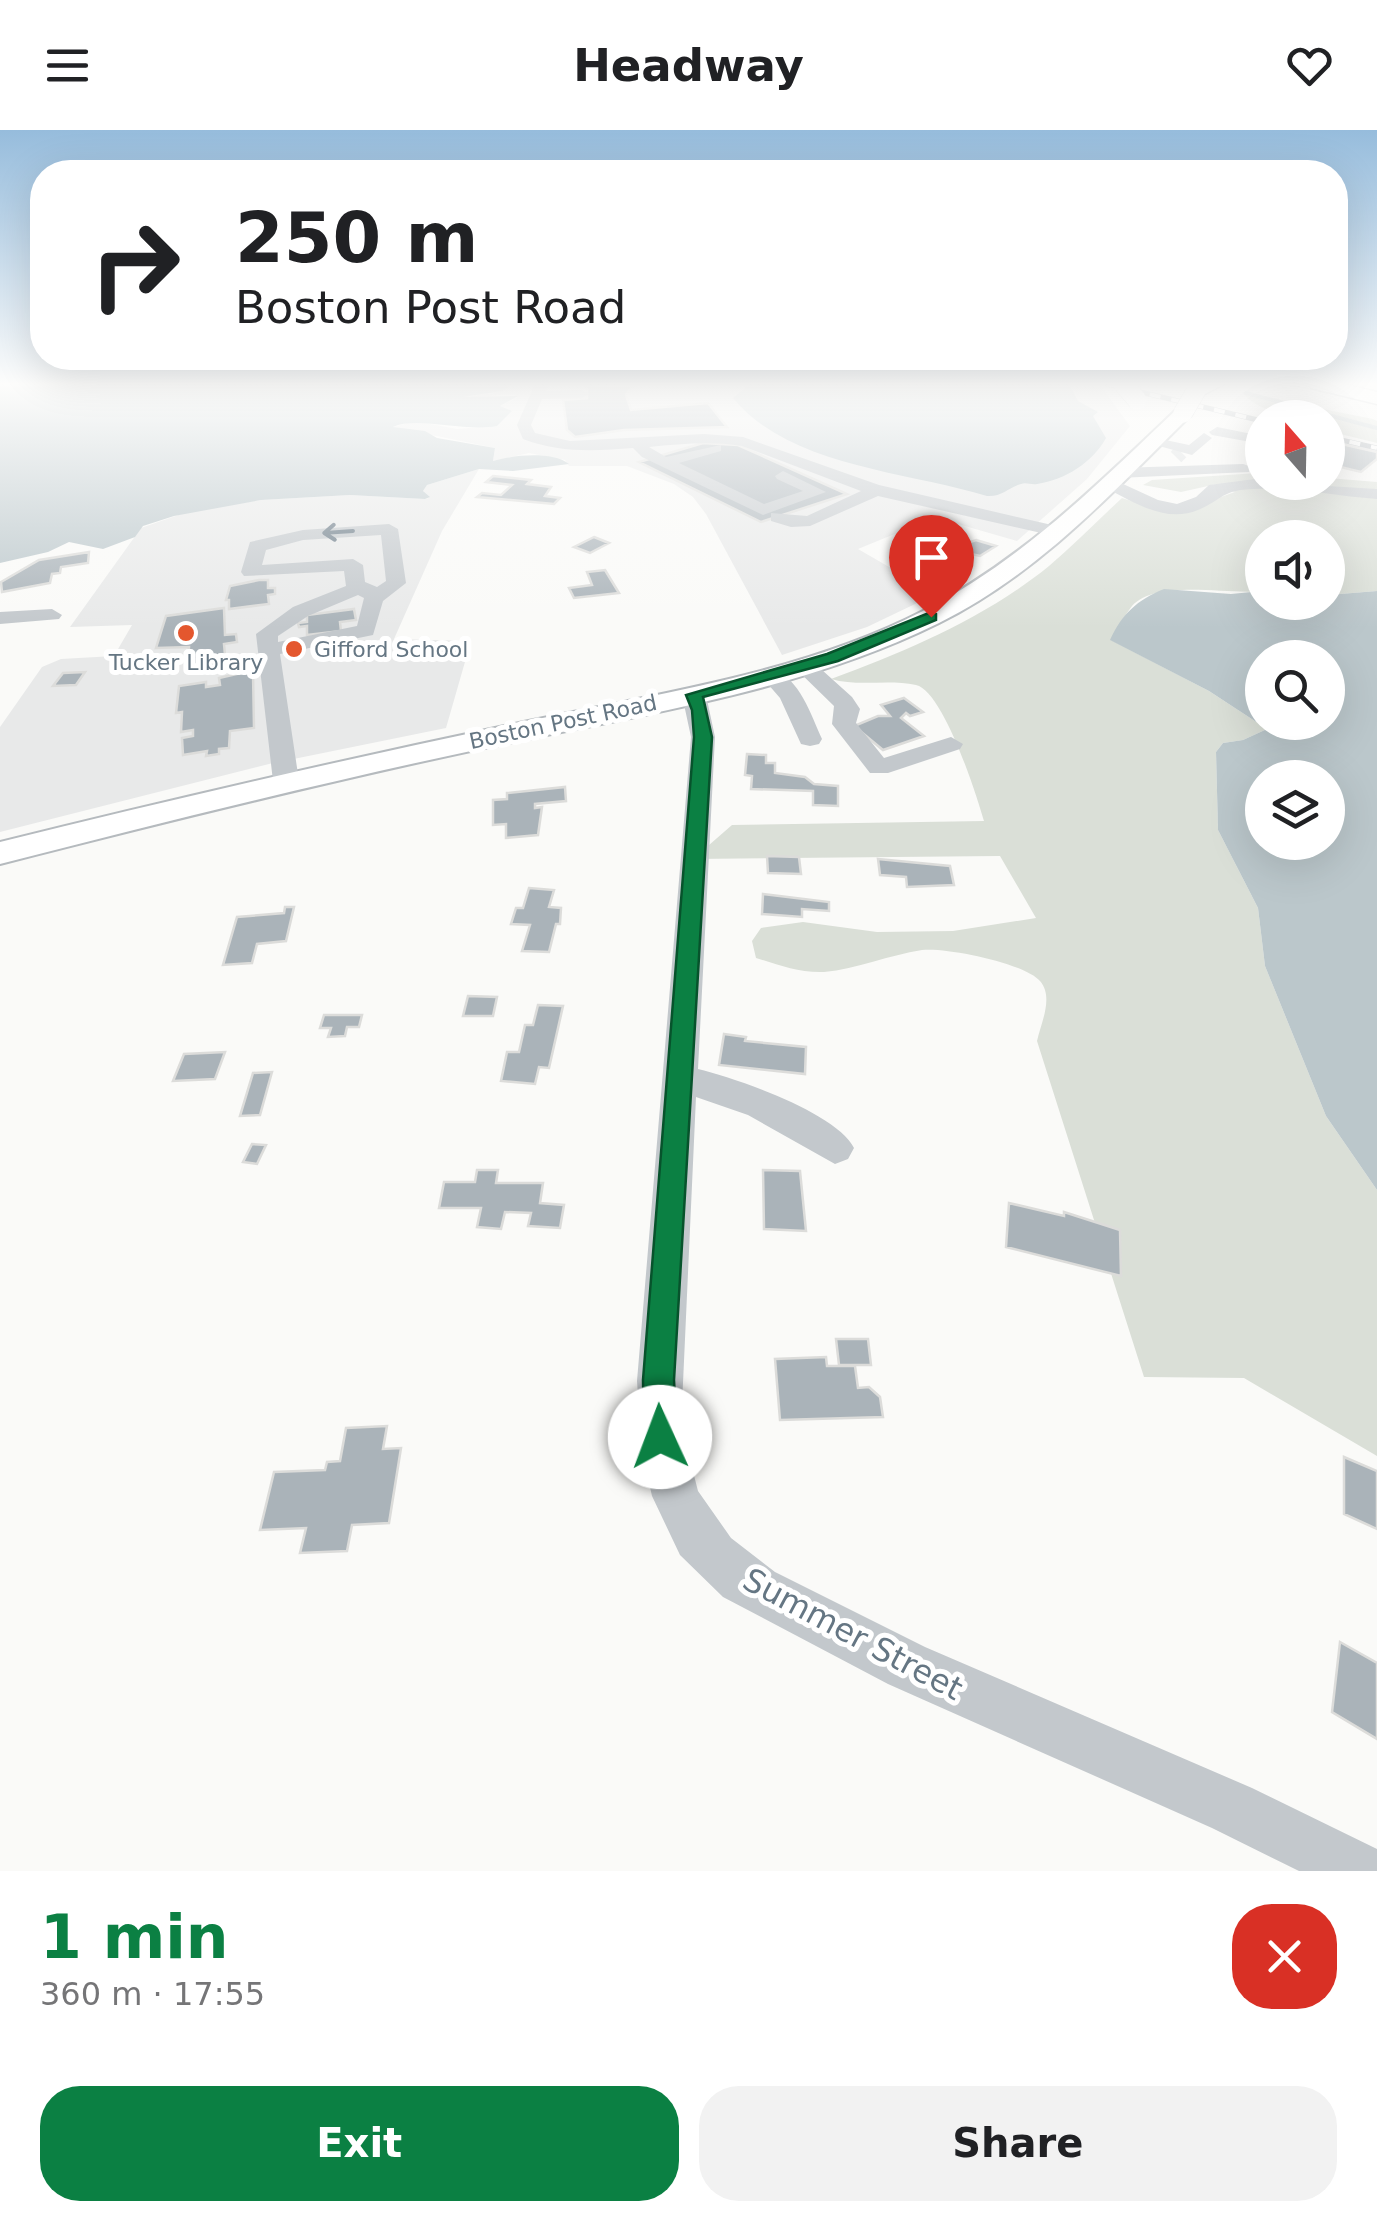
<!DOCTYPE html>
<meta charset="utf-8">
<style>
:root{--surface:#fff;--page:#f2f2f2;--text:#202124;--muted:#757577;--accent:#0b8043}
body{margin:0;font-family:"DejaVu Sans",sans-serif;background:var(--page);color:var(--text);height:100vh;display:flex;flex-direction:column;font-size:38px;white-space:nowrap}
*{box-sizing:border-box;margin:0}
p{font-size:32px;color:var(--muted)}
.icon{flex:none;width:55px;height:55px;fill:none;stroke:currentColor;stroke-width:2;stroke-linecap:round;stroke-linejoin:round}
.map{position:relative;height:1741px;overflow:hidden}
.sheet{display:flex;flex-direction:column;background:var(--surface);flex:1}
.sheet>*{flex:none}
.top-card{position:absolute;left:30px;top:30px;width:1318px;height:210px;border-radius:40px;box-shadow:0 10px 40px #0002;background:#fff;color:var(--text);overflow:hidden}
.needle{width:65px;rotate:340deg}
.fabs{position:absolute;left:1245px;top:270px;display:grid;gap:20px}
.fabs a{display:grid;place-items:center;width:100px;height:100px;border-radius:50%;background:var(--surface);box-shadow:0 10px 40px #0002;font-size:50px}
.pin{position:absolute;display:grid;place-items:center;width:85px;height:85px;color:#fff;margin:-102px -42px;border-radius:50% 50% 50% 0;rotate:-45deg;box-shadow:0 0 10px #0007}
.pin .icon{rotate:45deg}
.me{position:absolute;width:110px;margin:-55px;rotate:358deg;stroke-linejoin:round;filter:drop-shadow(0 0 8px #0008)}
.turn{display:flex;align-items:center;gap:35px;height:210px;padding:0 40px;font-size:45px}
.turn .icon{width:130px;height:130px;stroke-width:2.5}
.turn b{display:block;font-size:70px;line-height:85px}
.round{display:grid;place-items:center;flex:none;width:105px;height:105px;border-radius:40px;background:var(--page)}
.headline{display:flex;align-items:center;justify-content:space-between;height:170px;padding:0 40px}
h1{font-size:60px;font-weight:600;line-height:75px;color:var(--accent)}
.action{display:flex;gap:20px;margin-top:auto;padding:20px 40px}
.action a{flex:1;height:115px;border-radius:40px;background:var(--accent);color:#fff;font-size:40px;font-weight:600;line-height:115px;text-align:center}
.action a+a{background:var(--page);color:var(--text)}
header{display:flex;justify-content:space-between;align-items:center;height:130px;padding:0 40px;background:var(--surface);font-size:45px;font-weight:600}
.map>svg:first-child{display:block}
.built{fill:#e8e9e9}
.green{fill:#dadfd7}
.water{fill:#bbc7cb;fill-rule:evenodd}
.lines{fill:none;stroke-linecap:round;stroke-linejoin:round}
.stream{stroke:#bbc7cb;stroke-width:4}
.building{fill:#aab3b9;stroke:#dcdcda;stroke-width:2.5}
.minor-tunnel{stroke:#d5d9db;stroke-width:15;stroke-dasharray:15 8;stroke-linecap:butt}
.major-casing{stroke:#b5babe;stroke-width:4}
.highway-casing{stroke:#b4b9bd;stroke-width:3}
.minor{fill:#c3c8cc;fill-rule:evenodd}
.major{fill:#fff;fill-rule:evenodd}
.highway{fill:#fff;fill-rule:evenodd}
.rail-casing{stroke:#a2aab0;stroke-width:5}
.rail{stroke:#fff;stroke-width:4;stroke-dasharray:11;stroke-linecap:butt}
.major-bridge-casing{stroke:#b5babe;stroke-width:20;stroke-linecap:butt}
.major-bridge{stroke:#fff;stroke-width:19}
.oneway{stroke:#6a7a87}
.route{fill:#0b8043;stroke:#07532c;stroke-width:2.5}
.poi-dot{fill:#e4572e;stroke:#fff;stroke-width:4}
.labels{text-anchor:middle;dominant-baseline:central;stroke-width:10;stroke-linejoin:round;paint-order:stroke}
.far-poi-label{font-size:22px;fill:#657683;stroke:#fff;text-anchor:start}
.far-street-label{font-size:22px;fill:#657683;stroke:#fff}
.near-street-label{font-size:32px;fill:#657683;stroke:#fff}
</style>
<header><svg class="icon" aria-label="menu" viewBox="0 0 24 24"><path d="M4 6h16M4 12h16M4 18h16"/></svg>Headway<svg class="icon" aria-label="heart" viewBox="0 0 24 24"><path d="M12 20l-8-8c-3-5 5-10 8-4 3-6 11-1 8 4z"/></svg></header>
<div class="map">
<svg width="1377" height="1741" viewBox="0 0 1377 1741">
<rect width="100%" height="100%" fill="#fafaf8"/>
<path class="built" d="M512 254H1081L1103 259 1130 296 1087 349 1017 411 958 394 926 414 897 403 858 419 936 464 867 497 782 525 706 384 693 367 674 354 627 336H569L565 330 529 323 493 331 495 318 393 297 415 291 457 299 497 296 511 282 500 276 517 268 514 264 460 268 495 263Z
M479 339 442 401 394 509 471 511 446 598 269 634 0 702V597L42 537 61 529 114 526 132 495 70 497 141 398 187 382 261 370 350 365 425 369 429 368 423 361 427 355Z"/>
<path class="green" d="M1243 263 1373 289 1377 291V313L1328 301V288C1300 288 1261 285 1243 263Z
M1258 343H1262V352H1328V348L1377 352V461L1328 465V408H1262V461C1226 465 1157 449 1132 476 1124 486 1118 499 1111 510L1209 561 1267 599 1243 610 1223 613 1216 622 1218 700 1258 778 1265 836 1326 986 1377 1060V1326L1244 1248 1144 1247 1037 911C1041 893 1054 867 1040 851 1024 833 946 817 922 820 889 825 857 839 824 842 799 843 779 835 756 828L752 811 761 798 803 792 877 802 953 801 1036 788 1000 726 693 729 732 695 984 691C976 663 943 561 916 555 888 549 858 557 831 549 907 521 985 488 1049 436 1074 415 1098 390 1122 368L1173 384 1235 362 1217 354 1181 362 1143 355 1152 350Z"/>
<path class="water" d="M0 254H512L502 261 463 267 518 266 500 276 512 281 497 296C463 302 417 286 393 297L425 301 437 308 495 318 493 331C514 325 552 321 569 334L513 341 479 339 427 355 423 361 430 367 425 369 350 365 261 370 174 386 143 396 135 407 103 419 69 412 48 422 0 433Z
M750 254H1069L1078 271 1098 282 1093 286 1106 308C1093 332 1065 350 1037 354 1031 355 1026 352 1021 354 1009 357 1002 367 987 366 906 341 790 337 733 268Z
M1164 459 1231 464 1262 461V472H1328V465L1377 461V1060L1326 986 1265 836 1258 778 1218 700 1216 622 1223 613 1243 610 1267 599 1209 561 1110 510C1122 484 1137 470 1164 459ZM1262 528H1328V592H1262ZM1262 648H1328V712H1262Z"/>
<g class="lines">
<path class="stream" d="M1246 263 1377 298"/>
</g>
<path class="building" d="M587 254 633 256 626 265 631 280 708 273 727 297 624 300 575 307 567 300 563 270 587 268Z
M1328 311 1377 322V329L1361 342 1328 334Z
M703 313 738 315 847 364 761 392 639 332Z
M493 346 531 350 527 354 551 357 545 366 560 368 554 374 477 367 482 363 501 365 512 355 486 352Z
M594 407 609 413 590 423 574 417Z
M976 410 996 416 980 426 949 419Z
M89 422 88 433 61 437 60 443 52 444 50 453 2 462 1 452 39 430Z
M605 440 619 463 574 468 569 458 592 455 587 442Z
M259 450H268V458H275V464L268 465 269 474 229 479V470H226L230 456Z
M224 478 225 505 236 504 237 512 224 514 225 525 219 526V537L213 541 187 542 189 517 156 518 166 486Z
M354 479 356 490 340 492 341 501 307 505V496L299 497 298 493 307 492V485Z
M85 542 76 555 53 556 63 543Z
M241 543H253L254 598 230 601 229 618 219 619V624L206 626 207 621 183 625 182 608 193 606V600L181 602 182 582 176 583 179 556 206 552V557L220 555 219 548Z
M904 568 923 582 910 586 906 583 901 588 924 606 883 620 854 596 878 586H890L881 575Z
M747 624 766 625V633H775V643L805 647 814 654 838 656V676L813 675V661L751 659 752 646 745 645Z
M565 657 566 671 535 674V678L542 677 538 705 506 708V694L493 695V670L507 669V663Z
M767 726 799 727 801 744 768 743Z
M878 729 950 736 954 755 907 757 906 747 880 745Z
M529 758 554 760 549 777 561 778 560 794H556L549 822 522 821 530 795 511 794 516 778H523Z
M763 764 829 772V781L802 779V787L762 784Z
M285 777H294L286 811 257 814 252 833 223 835 237 787 284 783Z
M468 866 497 867 493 886H463Z
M538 875 563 876 549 938 539 937 535 954 501 951 507 922H519L525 895H533Z
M324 885H362L359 897H347L345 906 328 907 331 898H320Z
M724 904 746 907 745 911 806 917 805 944 719 935Z
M225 922 215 949 173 951 184 924Z
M272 942 260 985 240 986 253 943Z
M252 1014 266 1015 257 1034 243 1032Z
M477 1040H498L496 1053H543L540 1073 564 1075 560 1098 528 1096 531 1083 505 1082 501 1099 477 1097 481 1078H439L444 1052H475Z
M763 1040 800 1041 806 1101 764 1099Z
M1009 1073 1064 1086V1082L1120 1100 1121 1146 1006 1117Z
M836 1209H868L871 1235H839Z
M826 1227 827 1236H855L858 1258 869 1257 880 1267 883 1287 780 1290 775 1229Z
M387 1296 383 1319 401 1318 389 1393 352 1395 347 1421 300 1423 306 1398 260 1400 274 1342 325 1340 327 1332 340 1331 346 1298Z
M1344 1327 1377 1341V1399L1344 1384Z
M1340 1512 1377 1533V1609L1332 1582Z"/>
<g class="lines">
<path class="minor-tunnel" d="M1176 327 1181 322"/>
<defs>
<path id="major" d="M1183 278 1192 283 1189 287C1112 363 1038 444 939 493 802 561 643 584 494 616 328 651 164 692 0 734V712C169 670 338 631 509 595 645 566 799 545 923 481 1022 430 1097 355 1177 279Z"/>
<path id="highway" d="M1195 254H1224L1203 265H1189L1186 261Z
M1308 254H1344L1377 262V274L1311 258Z"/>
</defs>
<use href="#major" class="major-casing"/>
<use href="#highway" class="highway-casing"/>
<path class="minor" d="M535 254H549L546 261 582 260 589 264 582 268 542 269 531 295 535 303 570 311 704 304 743 307 879 355 1065 398 1068 402 1059 407 878 366 810 396 791 397 771 391V383L807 386 861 361 742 316C711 311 680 314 649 317L666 327 721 315V321L679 333 764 374 803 361 777 349 775 346 783 341 826 362 763 385 642 327 633 318C595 321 559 323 523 309L517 295Z
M1217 297 1262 306V314L1212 305 1209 302Z
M1204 303 1212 308 1192 325 1148 313 1156 308 1189 315Z
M1243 334 1249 336V342L1118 348 1110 343 1118 338Z
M1110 348 1158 370 1177 374 1196 367 1209 355 1255 349H1262V352L1377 359V369C1336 366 1295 357 1254 359 1221 360 1224 369 1198 380 1165 394 1132 371 1104 357L1102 353Z
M389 394 398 399 406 453 383 471 373 505 280 524 299 651 286 659 277 656 273 651 256 504 293 477 346 456 344 441 244 446 241 442 250 412 303 400ZM381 405 386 451 377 457 365 452 363 435 353 429 262 435 266 420 303 410ZM358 465 364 468 357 496 278 512V506L308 486Z
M52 479 62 485 59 489 0 494V482Z
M804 529 812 531 852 567 860 579 856 593 884 628 951 607 963 614 960 619 888 643H870L832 594 834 576 793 536Z
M772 539C800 548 811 585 822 609L819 614 810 616 801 614 780 568 761 546Z
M694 558 706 565 715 607 698 939C736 948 837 983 854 1018L848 1029 835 1034 748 985 696 967 682 1275 688 1322 698 1361 731 1408 775 1442 925 1517 1252 1658 1377 1719V1741H1299L1212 1698 888 1554 723 1467 680 1425 652 1366 642 1322 637 1251 691 607 682 565Z"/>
<use href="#major" class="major"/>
<use href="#highway" class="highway"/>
<defs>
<path id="rail" d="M1107 254 1262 291
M1328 307 1377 318"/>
</defs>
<use href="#rail" class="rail-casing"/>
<use href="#rail" class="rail"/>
<defs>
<path id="major-bridge" d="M1123 254 1137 270
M1183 283 1196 261"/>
</defs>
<use href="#major-bridge" class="major-bridge-casing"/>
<use href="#major-bridge" class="major-bridge"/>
</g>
<defs><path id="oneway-shaft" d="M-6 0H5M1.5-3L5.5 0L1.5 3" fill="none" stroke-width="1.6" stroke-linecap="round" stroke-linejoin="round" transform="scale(2.5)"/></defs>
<use class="oneway" href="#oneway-shaft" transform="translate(338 402) rotate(176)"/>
<linearGradient id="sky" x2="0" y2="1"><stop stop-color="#96bcdc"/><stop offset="0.51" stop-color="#fdfdfc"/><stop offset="1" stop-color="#fdfdfc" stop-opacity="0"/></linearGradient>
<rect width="1377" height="498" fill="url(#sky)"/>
<path class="route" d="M931 482 936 484V490L838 531 703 567 712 607 674 1250 677 1307 672 1318 660 1323 649 1318 644 1307 643 1250 694 607 692 580 686 565 827 524Z"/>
<g class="poi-dot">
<circle cx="186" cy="503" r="10"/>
<circle cx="294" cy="519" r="10"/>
</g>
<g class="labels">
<g class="far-poi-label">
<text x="314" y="519">Gifford School</text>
<text x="186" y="532" text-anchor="middle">Tucker Library</text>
</g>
<g class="far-street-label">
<text transform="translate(563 592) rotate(-12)">Boston Post Road</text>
</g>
<g class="near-street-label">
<text transform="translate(853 1504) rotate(28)">Summer Street</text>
</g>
</g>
</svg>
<div class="fabs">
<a><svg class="needle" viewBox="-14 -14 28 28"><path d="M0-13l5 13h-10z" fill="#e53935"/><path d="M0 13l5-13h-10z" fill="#757577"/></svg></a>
<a><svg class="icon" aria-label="sound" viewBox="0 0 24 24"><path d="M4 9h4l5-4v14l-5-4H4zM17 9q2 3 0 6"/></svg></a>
<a><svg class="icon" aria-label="search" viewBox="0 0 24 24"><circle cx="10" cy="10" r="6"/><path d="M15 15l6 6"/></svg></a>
<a><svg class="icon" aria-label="layers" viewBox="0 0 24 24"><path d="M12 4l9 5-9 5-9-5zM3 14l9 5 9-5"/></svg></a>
</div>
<div class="pin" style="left:931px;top:487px;background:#d93025"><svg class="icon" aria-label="arrive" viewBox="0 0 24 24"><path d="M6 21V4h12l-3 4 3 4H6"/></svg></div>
<svg class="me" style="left:660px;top:1307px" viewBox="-20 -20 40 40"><circle r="19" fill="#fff"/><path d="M0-13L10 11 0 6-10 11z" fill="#0b8043"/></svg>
<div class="top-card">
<div class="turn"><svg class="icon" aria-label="right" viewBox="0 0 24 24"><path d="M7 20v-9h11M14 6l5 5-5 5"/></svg><div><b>250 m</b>Boston Post Road</div></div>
</div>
</div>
<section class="sheet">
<div class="headline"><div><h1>1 min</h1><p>360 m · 17:55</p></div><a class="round" style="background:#d93025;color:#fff"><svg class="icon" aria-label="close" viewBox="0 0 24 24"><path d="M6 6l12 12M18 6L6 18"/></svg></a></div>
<div class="action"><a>Exit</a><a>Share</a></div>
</section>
